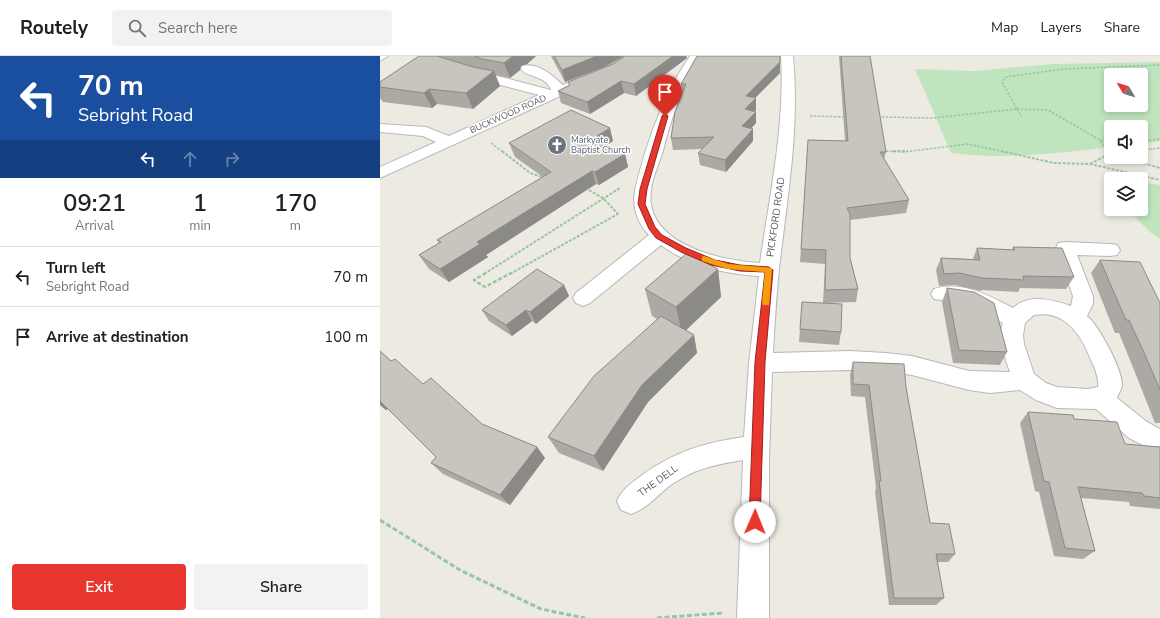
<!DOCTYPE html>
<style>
:root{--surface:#fff;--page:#f2f2f2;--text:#202124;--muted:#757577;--line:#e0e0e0;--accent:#e7362e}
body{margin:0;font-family:"Nunito Sans",sans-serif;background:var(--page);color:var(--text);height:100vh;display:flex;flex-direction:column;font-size:15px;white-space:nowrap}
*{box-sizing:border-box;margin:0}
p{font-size:13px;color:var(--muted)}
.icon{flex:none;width:22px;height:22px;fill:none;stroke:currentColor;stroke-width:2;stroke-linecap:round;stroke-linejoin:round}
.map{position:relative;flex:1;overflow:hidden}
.panel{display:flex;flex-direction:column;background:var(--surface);width:380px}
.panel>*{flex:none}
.banner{background:#1a4fa0;color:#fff;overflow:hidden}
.needle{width:26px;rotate:308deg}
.controls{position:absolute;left:724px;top:12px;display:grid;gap:8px}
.controls a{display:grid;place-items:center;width:44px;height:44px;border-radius:4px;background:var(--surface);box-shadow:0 2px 6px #0003;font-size:20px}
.pin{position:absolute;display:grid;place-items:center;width:34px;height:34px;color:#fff;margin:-41px -17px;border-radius:50% 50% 50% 0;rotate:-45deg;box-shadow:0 0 4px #0007}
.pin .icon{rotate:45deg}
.me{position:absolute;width:44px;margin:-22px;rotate:1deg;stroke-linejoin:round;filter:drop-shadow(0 0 3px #0008)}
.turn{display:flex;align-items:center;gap:14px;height:84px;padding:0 12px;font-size:18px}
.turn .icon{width:52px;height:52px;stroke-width:2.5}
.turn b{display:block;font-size:28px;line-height:34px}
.lanes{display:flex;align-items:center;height:38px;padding:0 12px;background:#0003;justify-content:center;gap:20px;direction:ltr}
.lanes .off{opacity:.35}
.eta{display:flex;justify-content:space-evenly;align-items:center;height:68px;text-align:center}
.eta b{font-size:24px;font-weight:600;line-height:28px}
.cta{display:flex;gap:8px;margin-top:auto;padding:8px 12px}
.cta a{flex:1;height:46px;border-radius:4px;background:var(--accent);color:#fff;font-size:16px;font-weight:600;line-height:46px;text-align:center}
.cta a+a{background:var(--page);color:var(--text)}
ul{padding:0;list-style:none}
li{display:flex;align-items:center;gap:12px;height:60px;padding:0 12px;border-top:1px solid var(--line)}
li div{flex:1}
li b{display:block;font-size:15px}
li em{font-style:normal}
header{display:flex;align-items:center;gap:24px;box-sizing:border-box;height:56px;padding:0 20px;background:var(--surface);border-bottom:1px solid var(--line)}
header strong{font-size:19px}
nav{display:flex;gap:22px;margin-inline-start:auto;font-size:14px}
.search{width:280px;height:36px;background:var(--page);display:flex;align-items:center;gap:10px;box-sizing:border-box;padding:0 14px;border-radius:4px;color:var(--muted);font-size:15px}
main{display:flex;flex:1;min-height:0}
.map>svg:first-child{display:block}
.green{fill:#c0e5be;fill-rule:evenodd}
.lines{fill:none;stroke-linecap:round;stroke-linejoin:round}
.minor-casing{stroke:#b5b8bc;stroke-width:2}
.path-far3{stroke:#98c5a4;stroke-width:1.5;stroke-dasharray:2.5 1.5;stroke-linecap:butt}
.path-far2{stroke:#98c5a4;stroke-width:2;stroke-dasharray:3 1.5;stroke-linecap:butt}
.path-far1{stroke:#98c5a4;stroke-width:2.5;stroke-dasharray:4 2;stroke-linecap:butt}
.path{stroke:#98c5a4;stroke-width:3;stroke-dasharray:5 2.5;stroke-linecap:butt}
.minor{fill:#fff;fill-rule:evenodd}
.wall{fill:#aca9a4}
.shaded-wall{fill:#8c8a86}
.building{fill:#c8c5bf;stroke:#8c8a86}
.route{fill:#e7362e;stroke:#96231e}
.slow{fill:#f59e0b}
.labels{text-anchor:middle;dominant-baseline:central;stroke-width:3;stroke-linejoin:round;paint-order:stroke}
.far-street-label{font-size:9px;fill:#5a5e63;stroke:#fff}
.far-worship-label{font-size:9px;fill:#5b616d;stroke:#fff;text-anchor:start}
.street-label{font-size:10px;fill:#5a5e63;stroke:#fff}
</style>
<header>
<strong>Routely</strong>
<div class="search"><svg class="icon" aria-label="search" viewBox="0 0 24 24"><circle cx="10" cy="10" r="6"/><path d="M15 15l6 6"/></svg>Search here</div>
<nav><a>Map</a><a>Layers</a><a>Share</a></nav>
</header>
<main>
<section class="panel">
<div class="banner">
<div class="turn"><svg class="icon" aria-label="left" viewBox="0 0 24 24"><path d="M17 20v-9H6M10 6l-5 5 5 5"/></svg><div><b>70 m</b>Sebright Road</div></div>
<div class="lanes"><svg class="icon" aria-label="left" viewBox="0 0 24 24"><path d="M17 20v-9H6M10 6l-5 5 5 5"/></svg><svg class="icon off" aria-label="ahead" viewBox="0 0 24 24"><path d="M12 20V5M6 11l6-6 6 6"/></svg><svg class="icon off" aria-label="right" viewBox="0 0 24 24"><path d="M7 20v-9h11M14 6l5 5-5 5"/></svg></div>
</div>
<div class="eta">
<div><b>09:21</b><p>Arrival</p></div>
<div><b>1</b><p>min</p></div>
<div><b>170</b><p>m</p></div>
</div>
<ul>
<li><svg class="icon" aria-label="left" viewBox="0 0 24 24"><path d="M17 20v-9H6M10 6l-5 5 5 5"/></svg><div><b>Turn left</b><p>Sebright Road</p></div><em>70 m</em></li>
<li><svg class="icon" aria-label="arrive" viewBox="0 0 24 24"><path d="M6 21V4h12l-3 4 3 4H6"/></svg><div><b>Arrive at destination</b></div><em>100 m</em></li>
</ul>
<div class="cta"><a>Exit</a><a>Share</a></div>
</section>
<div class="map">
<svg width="780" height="562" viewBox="0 0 780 562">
<rect width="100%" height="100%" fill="#edeae2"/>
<path class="green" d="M780 6V85L761 88V71H731V91C679 97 623 104 571 97L535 13 594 15 673 8ZM731 19H761V49H731Z
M761 126 780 129V183L771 177 747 153H761Z"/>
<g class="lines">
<defs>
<path id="minor" d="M0 0H8L0 5Z
M247 0H262L235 18 176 42 0 122V111L56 86 43 80 0 76V68L46 71 69 80 159 39 85 20 83 17 85 14 90 13 171 34C167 20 146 21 141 13L142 10C158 6 172 19 183 29L225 12Z
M310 0H322C303 29 291 61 283 95 278 111 268 130 271 148 277 191 345 205 380 207 390 137 405 70 401 0H413C419 64 410 125 402 188 397 224 395 261 393 297L470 295 506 297 532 300 589 315 630 316C625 301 617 282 623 267L589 248 554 243 551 238 554 233C581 224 609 240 633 252 649 237 673 244 691 250L693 240 676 192 678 187 685 186 730 188 737 189 740 194 737 199 730 200 697 199 713 240V248L707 260C719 270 743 314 742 330 741 334 738 338 737 342L767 366 780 373V398L749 382 716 353 677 352 656 344 640 334 610 337 589 334 532 319 506 315 470 314 392 316 389 403V562H357L363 404C333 409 313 413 288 431 276 441 266 453 251 458L241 454 237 445C242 433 252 427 262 419 294 396 326 386 364 381L369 307 379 220C344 218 309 210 281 189L210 247 203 250 196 247 193 242 196 237 269 179C257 166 252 151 255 134 266 88 283 39 310 0ZM654 259C685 253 702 280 711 304 715 312 719 322 718 331L708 333 677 331 666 327 654 318 644 288 643 279 645 267Z"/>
</defs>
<use href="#minor" class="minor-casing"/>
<path class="path-far3" d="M637 53 668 54 720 84 731 85
M637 53 642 61
M430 60 467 61
M498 61 553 62 637 53 622 26 626 21 683 13 780 9
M720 85 730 96
M761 85 780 83
M111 87 123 96
M761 94 780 92
M502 95 524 96 587 88 626 96"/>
<path class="path-far2" d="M122 95 150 117 165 122
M513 95H528
M621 95 674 107 710 108 780 124
M729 95 731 98
M742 101 780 112
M710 108 731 97
M205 132 223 142 238 158
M104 218 240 132
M130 218 238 158"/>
<path class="path-far1" d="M106 217 94 224 105 231 131 217"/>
<path class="path" d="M0 464 80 514 161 553 205 562
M277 562 342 557"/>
<use href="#minor" class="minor"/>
</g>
<path class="wall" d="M39 0H156L147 8 141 10 140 14 130 22 115 19 120 30 93 53 57 48 52 52 3 46 0 42V26Z
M171 0H244L224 11 185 26Z
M245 0H306L307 2 256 40 244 37 210 58 181 47 178 35 189 29 188 26 233 8Z
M459 0H490L506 96 504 103 529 144 526 157 470 164V202L478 233 476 246 443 247 445 208 420 206 428 84 465 85Z
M400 17 375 42 376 54 374 55 376 67 371 73 373 85 346 116 320 109 318 97 322 93 293 94 291 82 302 37 301 28Z
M233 85 227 89 245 98 248 111 219 129 216 128 106 199 108 201 69 226 49 213 39 199 59 187 57 184 163 121 135 101 129 87Z
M633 191 694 221 686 233 640 232 638 236 602 234 601 235 575 229 559 230 556 214 561 202 593 203 597 192 632 194Z
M720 204 780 247V367H775L754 314 739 277H735L711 217Z
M338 213 341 241 306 274 314 279 317 297 268 346 223 415 179 397 168 381 277 263 272 260 265 233Z
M184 229 189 240 156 268 152 265 132 280 109 265 102 254Z
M567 232 627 296 620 309 573 307 562 246Z
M422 246 461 276 459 289 419 286Z
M0 295 11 305 43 328 102 368 157 391 165 402 130 449 63 418 51 407 56 401 8 353 6 354 0 349Z
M473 306 526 331 550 467 575 498 568 506H557L564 542 556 549H509L495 436 496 432 485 341 471 340 470 319Z
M648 356 694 363 745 388 780 391V453L750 450 749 446 701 442 715 495 703 503 674 500 659 436 655 435 640 367Z"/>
<path class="shaded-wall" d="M133 0H156L147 8 141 10 140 14 130 22 124 7Z
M217 0H244L224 11 185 26 182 14Z
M293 0H306L307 2 256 40 254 28Z
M400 6V17L366 51V40Z
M114 15 120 30 93 53 86 37Z
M241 25 244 37 210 58 207 46Z
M49 33 57 48 52 52 44 37Z
M376 42V54L365 65V53Z
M376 56V67L362 82V70Z
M230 72 233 85 227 89 229 97 217 80Z
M373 73V85L346 116 345 104Z
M245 98 248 111 219 129 215 116Z
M212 115 216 128 106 199 108 201 69 226 60 213 97 186Z
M338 213 341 241 302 278 296 251Z
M184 229 189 240 156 268 150 256Z
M146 254 152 265 132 280 126 269Z
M314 279 317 297 268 346 223 415 214 400 262 329Z
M0 344 9 352 6 354 0 349Z
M157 391 165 402 130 449 120 439Z"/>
<path class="building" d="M39 0H57L93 11 114 15 86 37 49 33 44 37 0 31V26Z
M95 0H133L124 7 102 3Z
M174 0H217L182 14Z
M245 0H293L254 28 241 25 207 46 178 35 190 29 188 26 233 8Z
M317 0H400V6L366 40 376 42 365 53 376 56 362 70 373 73 345 104 318 97 334 81 291 82 295 56 306 28H301Z
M461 0H490L506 96H500L529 144 467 152 470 158V202L478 233 445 234 446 194 421 193 428 84 468 85Z
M191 54 230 72 217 80 225 84 221 86 245 98 215 116 212 115 97 186 100 188 60 213 39 199 61 186 57 184 171 116 129 87Z
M633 191 682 192 694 221 643 220 644 224 606 222 607 223 579 217 564 218 561 202 600 204 597 192 635 194Z
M307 197 338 213 296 251 265 233Z
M720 204 760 206 780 247V334L766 301 749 264H746Z
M157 213 184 229 150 256 146 254 126 269 102 254Z
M567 232 594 236 614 247 627 296 579 294Z
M422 246 462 248 461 276 420 273Z
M281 260 314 279 262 329 214 400 168 381 214 320Z
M0 295 11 305 15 303 43 328 51 322 102 368 157 391 120 439 51 407 56 401 0 345Z
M473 306 524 308 526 331 550 467 569 468 575 498H556L564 542H514L499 425H501L489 329 473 328Z
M648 356 693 359 694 363 737 366 745 388 780 391V442L764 440 762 437 698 431 715 495 685 492 669 426 664 425Z"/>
<path class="route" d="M285 58 288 60 267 133 265 148 275 171 282 179 306 192 335 204 360 209 389 211 393 214 385 306 380 466 379 470 375 472 370 470 369 466 375 306 385 216 360 215 331 209 301 196 276 182 269 173 258 148 260 133 282 60Z"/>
<path class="slow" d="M324 200 348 208 392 212 389 249H383L382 247 385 216 348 213 322 205V201Z"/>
<defs>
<symbol id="church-disc" viewBox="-11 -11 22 22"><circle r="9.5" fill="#6b7280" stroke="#fff"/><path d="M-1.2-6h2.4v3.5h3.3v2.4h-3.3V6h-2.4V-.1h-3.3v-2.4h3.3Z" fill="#fff"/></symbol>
</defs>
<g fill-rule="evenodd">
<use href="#church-disc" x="166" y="78" width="22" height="22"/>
</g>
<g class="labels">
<g class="far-street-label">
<text transform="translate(128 58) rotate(-24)">BUCKWOOD ROAD</text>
</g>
<g class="far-worship-label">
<text x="191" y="84">Markyate<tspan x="191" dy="10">Baptist Church</tspan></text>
</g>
<g class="street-label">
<text transform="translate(396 161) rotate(-82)">PICKFORD ROAD</text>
<text transform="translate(278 425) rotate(-36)">THE DELL</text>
</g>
</g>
</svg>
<div class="controls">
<a><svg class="needle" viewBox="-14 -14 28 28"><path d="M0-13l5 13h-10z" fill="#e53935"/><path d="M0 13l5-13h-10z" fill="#757577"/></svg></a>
<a><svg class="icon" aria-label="sound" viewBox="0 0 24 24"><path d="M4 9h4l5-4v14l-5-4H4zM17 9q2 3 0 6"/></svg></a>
<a><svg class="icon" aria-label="layers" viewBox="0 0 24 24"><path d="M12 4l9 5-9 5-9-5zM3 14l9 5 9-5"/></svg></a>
</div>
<div class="pin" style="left:285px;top:60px;background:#d93025"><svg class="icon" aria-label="arrive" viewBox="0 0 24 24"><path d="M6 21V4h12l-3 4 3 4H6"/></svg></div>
<svg class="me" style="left:375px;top:466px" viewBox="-20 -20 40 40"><circle r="19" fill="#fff"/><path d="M0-13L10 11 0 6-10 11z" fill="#e7362e"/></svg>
</div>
</main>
